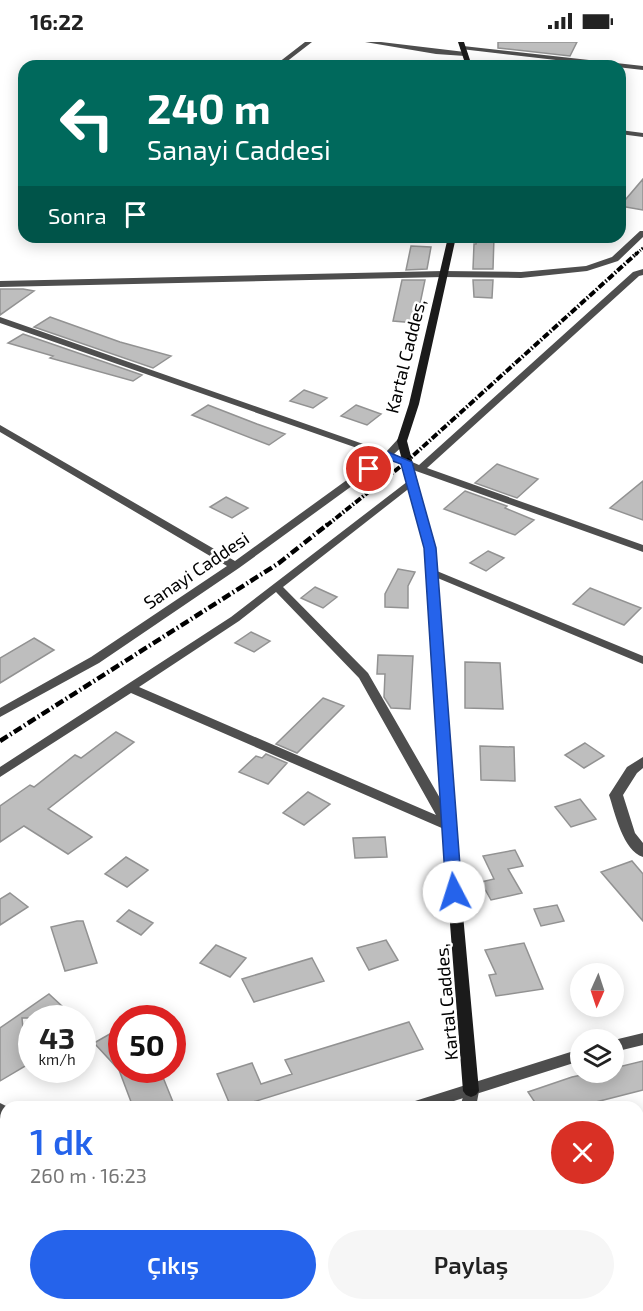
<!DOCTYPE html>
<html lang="tr">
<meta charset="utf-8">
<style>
:root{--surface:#fff;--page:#f6f6f6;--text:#222;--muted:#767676;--accent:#2563eb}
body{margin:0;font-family:"Exo 2",sans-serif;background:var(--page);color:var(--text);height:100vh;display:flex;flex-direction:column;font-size:22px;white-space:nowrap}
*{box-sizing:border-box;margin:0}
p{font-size:20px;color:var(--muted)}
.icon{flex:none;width:33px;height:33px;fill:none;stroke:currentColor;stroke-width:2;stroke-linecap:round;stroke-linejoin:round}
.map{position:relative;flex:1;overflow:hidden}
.side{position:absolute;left:0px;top:1059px;width:644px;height:210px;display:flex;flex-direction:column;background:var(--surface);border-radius:18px 18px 0 0;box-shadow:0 3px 15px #0003}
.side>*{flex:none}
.guide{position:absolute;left:18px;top:18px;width:608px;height:183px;border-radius:18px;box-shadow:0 3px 15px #0003;background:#00695c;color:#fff;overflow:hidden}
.needle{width:39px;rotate:183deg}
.fabs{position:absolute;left:570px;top:921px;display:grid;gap:12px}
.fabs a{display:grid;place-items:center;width:54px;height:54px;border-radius:50%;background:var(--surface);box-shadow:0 3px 15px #0003;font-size:30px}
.speed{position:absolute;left:18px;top:963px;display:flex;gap:12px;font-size:30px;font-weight:700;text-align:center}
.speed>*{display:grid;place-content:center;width:78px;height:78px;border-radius:50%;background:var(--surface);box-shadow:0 3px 15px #0003;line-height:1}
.speed small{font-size:15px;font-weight:400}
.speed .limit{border:9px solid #d22;background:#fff;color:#111}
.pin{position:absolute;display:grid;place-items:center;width:51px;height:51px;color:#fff;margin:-26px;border:3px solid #fff;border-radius:50%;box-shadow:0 2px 6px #0007}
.me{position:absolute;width:66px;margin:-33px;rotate:355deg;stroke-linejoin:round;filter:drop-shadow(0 0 4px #0008)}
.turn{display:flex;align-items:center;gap:21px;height:126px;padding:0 30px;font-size:27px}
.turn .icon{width:78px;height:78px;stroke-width:2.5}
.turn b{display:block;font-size:42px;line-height:51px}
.then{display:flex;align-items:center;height:57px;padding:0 30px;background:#0003;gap:12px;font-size:22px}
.round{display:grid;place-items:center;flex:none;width:63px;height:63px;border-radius:32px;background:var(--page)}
.headline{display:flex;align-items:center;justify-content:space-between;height:102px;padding:0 30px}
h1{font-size:36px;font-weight:600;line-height:45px;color:var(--accent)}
.button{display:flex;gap:12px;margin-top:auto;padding:12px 30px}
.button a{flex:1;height:69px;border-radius:36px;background:var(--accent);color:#fff;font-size:24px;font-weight:600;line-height:69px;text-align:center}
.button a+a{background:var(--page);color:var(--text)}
.status{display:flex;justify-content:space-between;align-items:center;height:42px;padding:0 30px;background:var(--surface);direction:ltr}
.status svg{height:16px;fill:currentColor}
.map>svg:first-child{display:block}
.building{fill:#bebebe;stroke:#929292;stroke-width:1.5}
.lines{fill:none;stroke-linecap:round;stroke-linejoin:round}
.minor{fill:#4e4e4e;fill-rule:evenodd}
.tertiary{fill:#4e4e4e;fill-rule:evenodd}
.secondary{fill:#1b1b1b;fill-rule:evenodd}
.rail-far2{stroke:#000;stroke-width:3;stroke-dasharray:5 1.5 1 1.5;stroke-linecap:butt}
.rail-far1{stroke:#000;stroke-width:4;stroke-dasharray:7 2 1.5 2;stroke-linecap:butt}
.rail{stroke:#000;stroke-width:4.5;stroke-dasharray:9 3 1.5 3;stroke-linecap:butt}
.route{fill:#2563eb;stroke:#184099;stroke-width:1.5}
.labels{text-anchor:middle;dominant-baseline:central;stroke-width:5;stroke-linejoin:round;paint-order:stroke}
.street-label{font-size:18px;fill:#000;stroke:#fff}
</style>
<div class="status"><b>16:22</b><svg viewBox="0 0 49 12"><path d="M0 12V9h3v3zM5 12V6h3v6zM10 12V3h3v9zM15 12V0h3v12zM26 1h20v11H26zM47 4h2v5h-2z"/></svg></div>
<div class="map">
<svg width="643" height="1269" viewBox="0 0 643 1269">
<rect width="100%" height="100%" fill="#fff"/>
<path class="building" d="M498 0H577L570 14 498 6Z
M643 137V168L620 164Z
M477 195H494L493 227H473L474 202H476Z
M411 204 431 205 427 227 406 228Z
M402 238H425L416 281 393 279Z
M473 238H493L492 256 474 255Z
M0 247H23L34 249 0 273Z
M50 275 120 300 171 314 153 326 34 285Z
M23 292 142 333 133 339 50 316 53 314 8 301Z
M304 348 327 356 313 366 290 359Z
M208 363 257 382 285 392 269 403 192 373Z
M356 363 381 372 367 383 341 374Z
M497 422 538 437 517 456 475 441Z
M643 439V478L610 466Z
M465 449 507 464 505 466 534 478 515 493 444 467Z
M226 455 248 466 232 476 210 465Z
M488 509 504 516 486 529 470 521Z
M398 527 415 530 408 544V566L385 565V552Z
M315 545 337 555 323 566 301 556Z
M590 546 641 566 624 583 573 562Z
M251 590 270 599 254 610 235 601Z
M34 596 54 608 0 641V616Z
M378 613 413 614 410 667 391 666 384 655 385 632H377Z
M465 620 500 621 503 667 465 666Z
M323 656 344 664 297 711 276 702Z
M116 690 134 700 48 767 92 795 68 812 24 784 0 800V764L30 743 34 745 75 713 81 716Z
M585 701 604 714 584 726 565 713Z
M480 704 514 705 515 739 481 738Z
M266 712 287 721 268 742 239 730 256 714 262 716Z
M308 750 330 762 304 783 283 771Z
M580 757 596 777 571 785 555 765Z
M385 795 387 815 355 816 353 796Z
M515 808 523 824 508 827 522 851 491 858 481 840 494 837 483 814Z
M126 815 148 828 127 845 105 832Z
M632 819 643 832V879L601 830Z
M10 851 28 865 0 883V857Z
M557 863 564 879 541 884 534 867Z
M129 868 153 881 141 893 117 879Z
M77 879H83L97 921 65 929 51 885Z
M386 898 398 918 369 928 357 906Z
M524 901 543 947 496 954 489 933 496 932 485 908Z
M216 903 246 916 230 935 200 921Z
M312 916 324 939 254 960 242 937Z
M49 952 64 966 49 976H22L24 997 32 1005V1020L0 1039V986Z
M409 980 423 1007 237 1065H231L217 1032 252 1021 261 1042 292 1032 285 1018Z
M122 985V1028H160L175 1065H133L119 1028 94 1001Z
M643 1019V1048L592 1061 595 1065H538L528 1050 572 1035 596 1030H614V1026Z"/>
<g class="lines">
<path class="minor" d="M305 0H312L281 24H274Z
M365 0H381L465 10 468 12 465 14 436 12Z
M463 4 643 24V28L461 7 460 6Z
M620 88 643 91V95L620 92Z
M640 189H643V195L618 219 587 229 521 236 443 235 0 245V239L443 229 521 230 586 224 612 215Z
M643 227V233L639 234 427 426 643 503V510L416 429 389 417 239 526 99 621 0 675V666L91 615 227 524 0 390V383L235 519 380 414 0 281V275L386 410 398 397H406V401L394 412 419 423 633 230Z
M412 436 417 439 416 441 283 545 368 631 456 784 454 787H444L131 651 0 735V725L231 575ZM276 550 359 636 436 773 139 645 239 579Z
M432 527 643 614V622L428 532 426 530 428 528Z
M643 715V726L637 731 623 753 635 791 643 801V815C623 809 615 771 609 753L627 725Z
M471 1043 476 1045 479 1049 476 1065H460L466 1045Z
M0 1061 8 1065H6V1080L0 1077Z
M270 1263H293L296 1269H273Z
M426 1263H444L443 1269H425Z"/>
<path class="tertiary" d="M643 991V1003L614 1010V998Z
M580 1007V1019L435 1065H407L409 1060 415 1059Z
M6 1175V1189L0 1191V1177Z"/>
<path class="secondary" d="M458 0H464L472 24H466Z
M448 195H456L419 362 407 399 435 506 451 740 479 1049 476 1053 471 1055 466 1053 463 1049 439 740 425 506 397 399 409 362Z"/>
<path class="rail-far2" d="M635 213 643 206"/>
<path class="rail-far1" d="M326 484 406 420 637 211"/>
<path class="rail" d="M0 699 279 521 328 482"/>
</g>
<path class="route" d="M388 410 412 420 436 506 462 850 460 854H449L446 850 424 506 401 422 390 418 373 430H365L363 427Z"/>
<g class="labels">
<g class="street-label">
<text transform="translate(405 314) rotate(-76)">Kartal Caddes,</text>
<text transform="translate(196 528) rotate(-34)">Sanayi Caddesi</text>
<text transform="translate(446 960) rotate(-95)">Kartal Caddes,</text>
</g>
</g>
</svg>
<div class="fabs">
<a><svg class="needle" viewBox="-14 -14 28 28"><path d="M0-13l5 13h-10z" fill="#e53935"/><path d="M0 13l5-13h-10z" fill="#767676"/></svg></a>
<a><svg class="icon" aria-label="layers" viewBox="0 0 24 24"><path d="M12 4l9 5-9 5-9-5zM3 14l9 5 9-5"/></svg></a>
</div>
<div class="speed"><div>43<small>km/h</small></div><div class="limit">50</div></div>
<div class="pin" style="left:369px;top:427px;background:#d93025"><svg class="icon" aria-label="arrive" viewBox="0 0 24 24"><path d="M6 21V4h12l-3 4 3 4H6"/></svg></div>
<svg class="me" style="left:454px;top:850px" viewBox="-20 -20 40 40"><circle r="19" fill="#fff"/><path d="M0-13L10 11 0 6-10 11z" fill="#2563eb"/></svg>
<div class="guide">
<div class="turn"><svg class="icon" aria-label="left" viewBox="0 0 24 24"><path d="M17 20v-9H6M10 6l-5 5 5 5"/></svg><div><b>240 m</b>Sanayi Caddesi</div></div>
<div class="then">Sonra<svg class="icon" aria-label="arrive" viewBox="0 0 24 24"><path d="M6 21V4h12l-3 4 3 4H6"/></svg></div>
</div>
<section class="side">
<div class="headline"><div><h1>1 dk</h1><p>260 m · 16:23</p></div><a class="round" style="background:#d93025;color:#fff"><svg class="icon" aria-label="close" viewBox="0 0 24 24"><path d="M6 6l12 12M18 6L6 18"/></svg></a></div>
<div class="button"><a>Çıkış</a><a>Paylaş</a></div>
</section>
</div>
